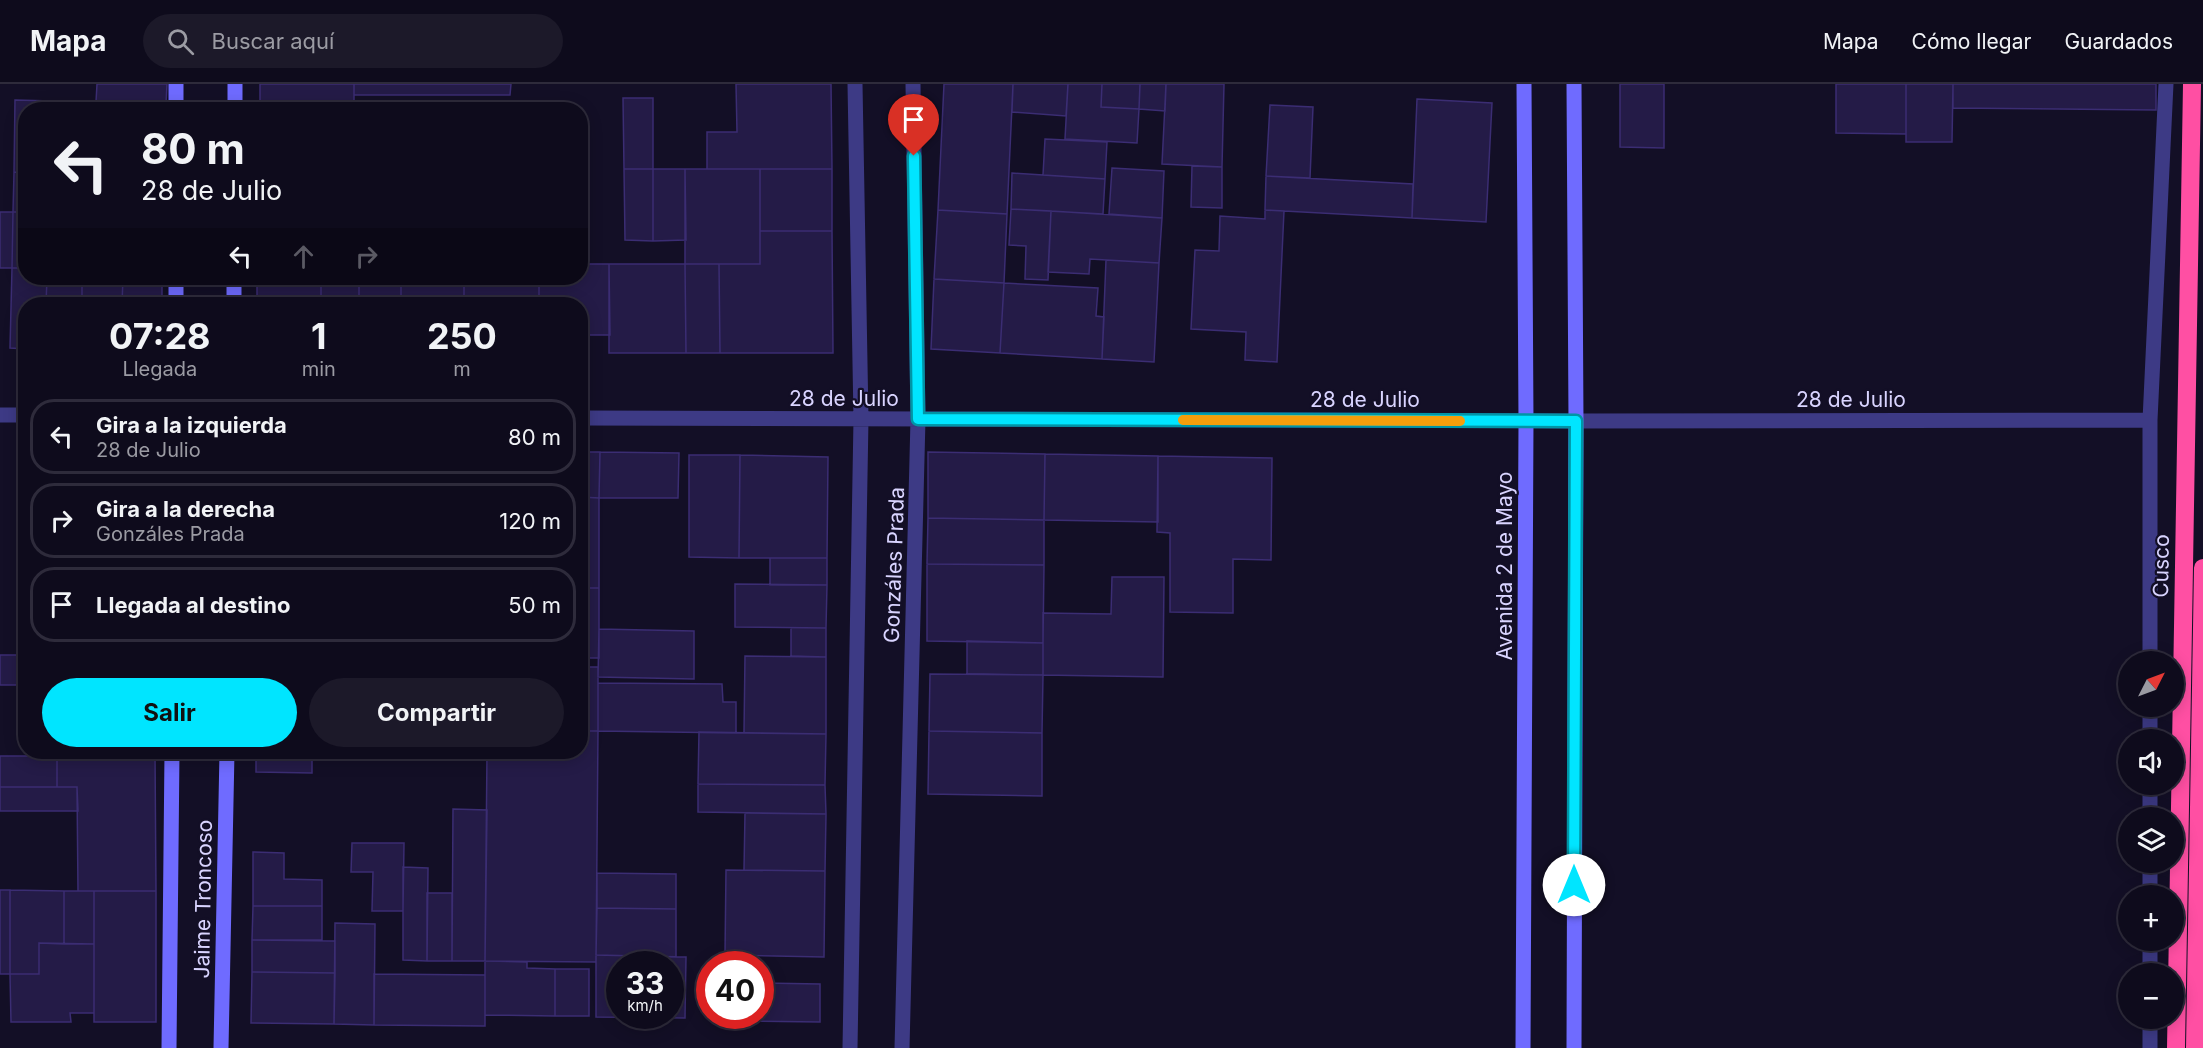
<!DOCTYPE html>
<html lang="es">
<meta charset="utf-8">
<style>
:root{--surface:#0e0b1c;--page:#1c1929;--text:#f1f3f6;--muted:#9b9ba3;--line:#2e2b3b;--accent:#00e5ff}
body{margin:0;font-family:Inter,sans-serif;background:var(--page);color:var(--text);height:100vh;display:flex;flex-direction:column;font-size:22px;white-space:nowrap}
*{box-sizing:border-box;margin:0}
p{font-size:20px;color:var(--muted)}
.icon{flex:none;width:33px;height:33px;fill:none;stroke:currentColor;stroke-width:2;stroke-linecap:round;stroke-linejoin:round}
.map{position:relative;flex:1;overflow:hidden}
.drawer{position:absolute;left:18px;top:213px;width:570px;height:462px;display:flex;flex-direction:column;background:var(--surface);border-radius:24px;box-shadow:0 3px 15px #0003,0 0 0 2px var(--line)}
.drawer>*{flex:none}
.top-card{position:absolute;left:18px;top:18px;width:570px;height:183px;border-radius:24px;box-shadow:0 3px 15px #0003,0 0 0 2px var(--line);background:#0e0b1c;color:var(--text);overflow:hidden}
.needle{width:39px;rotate:48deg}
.buttons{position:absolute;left:2118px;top:567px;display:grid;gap:12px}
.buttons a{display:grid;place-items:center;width:66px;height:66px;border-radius:50%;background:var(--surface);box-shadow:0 3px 15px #0003,0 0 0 2px var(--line);font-size:30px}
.speed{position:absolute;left:606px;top:867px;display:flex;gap:12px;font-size:30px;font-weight:700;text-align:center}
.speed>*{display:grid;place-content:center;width:78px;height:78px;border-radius:50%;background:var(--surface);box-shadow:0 3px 15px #0003,0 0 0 2px var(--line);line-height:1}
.speed small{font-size:15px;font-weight:400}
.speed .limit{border:9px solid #d22;background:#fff;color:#111}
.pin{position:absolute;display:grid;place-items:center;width:51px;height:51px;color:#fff;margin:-62px -26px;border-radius:50% 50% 50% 0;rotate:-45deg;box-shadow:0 0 6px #0007}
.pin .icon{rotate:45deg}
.me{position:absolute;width:66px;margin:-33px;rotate:0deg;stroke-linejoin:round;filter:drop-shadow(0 0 4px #0008)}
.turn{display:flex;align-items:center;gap:21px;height:126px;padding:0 24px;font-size:27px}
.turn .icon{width:78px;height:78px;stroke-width:2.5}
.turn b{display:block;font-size:42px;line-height:51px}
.lanes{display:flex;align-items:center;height:57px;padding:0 24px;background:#0003;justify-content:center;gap:30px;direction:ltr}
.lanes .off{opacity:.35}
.eta{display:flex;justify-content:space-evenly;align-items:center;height:102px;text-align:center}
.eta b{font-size:36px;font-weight:700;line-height:42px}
.action{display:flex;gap:12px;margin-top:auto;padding:12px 24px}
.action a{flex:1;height:69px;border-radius:36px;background:var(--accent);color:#111;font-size:24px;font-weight:700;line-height:69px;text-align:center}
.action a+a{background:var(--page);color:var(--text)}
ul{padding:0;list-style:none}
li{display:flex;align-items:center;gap:18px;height:75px;margin:0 12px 9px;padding:0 12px;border:3px solid var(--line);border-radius:24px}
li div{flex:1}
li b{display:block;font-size:22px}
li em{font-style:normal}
header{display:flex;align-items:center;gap:36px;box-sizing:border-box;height:84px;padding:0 30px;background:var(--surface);border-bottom:2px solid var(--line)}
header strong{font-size:28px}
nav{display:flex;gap:33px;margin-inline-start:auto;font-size:21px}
.search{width:420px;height:54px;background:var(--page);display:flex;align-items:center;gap:15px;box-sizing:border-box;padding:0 21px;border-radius:33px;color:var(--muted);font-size:22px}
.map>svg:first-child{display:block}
.building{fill:#241b47;stroke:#3b2d73;stroke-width:1.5;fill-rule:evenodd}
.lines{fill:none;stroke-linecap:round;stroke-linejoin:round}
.street{stroke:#3d3a85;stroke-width:15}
.secondary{stroke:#6f6bff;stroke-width:15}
.highway{stroke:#ff4fa3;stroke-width:18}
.route-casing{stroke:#0095a6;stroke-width:15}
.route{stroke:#00e5ff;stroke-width:10}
.slow{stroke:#f59e0b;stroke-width:10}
.labels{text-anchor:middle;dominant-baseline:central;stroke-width:4.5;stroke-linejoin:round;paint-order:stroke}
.street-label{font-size:21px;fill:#d9d4ff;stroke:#130f26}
</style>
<header>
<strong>Mapa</strong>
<div class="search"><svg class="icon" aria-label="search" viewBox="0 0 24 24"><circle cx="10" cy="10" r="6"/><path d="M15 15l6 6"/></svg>Buscar aquí</div>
<nav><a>Mapa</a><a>Cómo llegar</a><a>Guardados</a></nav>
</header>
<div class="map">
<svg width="2203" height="964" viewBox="0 0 2203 964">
<rect width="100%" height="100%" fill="#130f26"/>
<path class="building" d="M97 0H167L166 20 96 18Z
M260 0H354V26H260Z
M354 0H511L510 11H354Z
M736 0H831L832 85H707V48H737Z
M944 0H1013L1007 130 938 126Z
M1013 0H1068L1066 32 1012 28Z
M1068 0H1102L1101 23 1139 25 1137 59 1065 55Z
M1102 0H1140L1139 25 1101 23Z
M1140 0H1166L1165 27 1139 25Z
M1166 0H1224L1222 83 1162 80Z
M1620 0H1664V64L1620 63Z
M1836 0H1906V50L1836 49Z
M1906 0H1953L1952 58H1906Z
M1953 0H2156V26L1953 24Z
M623 14H653V85H624Z
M1417 15 1492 19 1486 138 1412 134Z
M15 16 166 20V26H26V89L14 88Z
M1270 21 1313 23 1310 94 1266 92Z
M1045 55 1107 58 1105 95 1043 91Z
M1192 82 1222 83V124L1191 123Z
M1112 84 1164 87 1162 134 1109 130Z
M624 85H653V157L625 156Z
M653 85H685L686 156 653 157Z
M685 85H760V180H685Z
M760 85H832V147H760Z
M14 88 26 89V128H13Z
M1012 89 1105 95 1103 130 1011 125Z
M1266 92 1413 100 1412 134 1265 126Z
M1011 125 1051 127 1048 196 1025 195 1026 162 1009 161Z
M938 126 1007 130 1004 199 934 195Z
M1265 126 1284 127 1277 278 1245 276 1246 248 1191 245 1195 166 1219 167 1220 132 1265 135Z
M1051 127 1162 134 1159 179 1090 175 1089 190 1048 188Z
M0 128H13L12 184H0Z
M13 128H26V184H12Z
M760 147H832L833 269H720L719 180H760Z
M1106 176 1159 179 1154 278 1102 275Z
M580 180H609L610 251H580V220H539V194H580Z
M609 180H685L686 269H609Z
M685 180H719L720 269H686Z
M12 184H26V194H47L46 220H26V265L10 264Z
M47 194H82V220H46Z
M82 194H123L122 220H82Z
M123 194H162V220H122Z
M257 194H321V220H257Z
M321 194H359V220H321Z
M359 194H401V220H359Z
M401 194H464V220H401Z
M464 194H539V220H464Z
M934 195 1004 199 1000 269 931 265Z
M1004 199 1098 204 1096 232 1104 233 1102 275 1000 269Z
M580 368H600L599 414 580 413Z
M600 368 679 369 678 414H599Z
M928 368 1045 370 1044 436 928 434Z
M1045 370 1158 372V438L1044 436Z
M689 371H740L739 474 689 473Z
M740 371 828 373 827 474H739Z
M1158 372 1272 374 1271 476 1233 475V529L1170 528V449L1157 448Z
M580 413 599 414V504H580Z
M928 434 1044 436V481L927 480Z
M770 474H827V501H770Z
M927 480 1044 481 1043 559 927 557Z
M1112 493H1164L1163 593 1043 591V529L1111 530Z
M735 500 827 501 826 544 735 543Z
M580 504H599V574H580Z
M791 544H826V573L791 572Z
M599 545 694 547V595L598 593Z
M967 557 1043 559V591L967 590Z
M0 571H18V601H0Z
M18 571H26V611H19Z
M745 572 826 573V650L744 649Z
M580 583H598V647H580Z
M930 590 1043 591 1042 649 929 647Z
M598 599 722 600 723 618H736V649L598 647Z
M580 647H598L596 878 485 877 487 668H580Z
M929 647 1042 649V712L928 710Z
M699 648 826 650 825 701 698 700Z
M57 668H155L156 807H78L77 703H57Z
M256 668H312V689L256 688Z
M0 672H57V703H0Z
M698 700 825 701 826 730 698 728Z
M0 703H77L78 727H0Z
M453 725 487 726 485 877H452Z
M745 729 826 730 825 787 744 786Z
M352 759H404L403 827H372L373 788H351Z
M253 768 284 769V795L322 796V822H253Z
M403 783 428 784 427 877 403 876Z
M726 786 825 787 824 873 725 871Z
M597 789 676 790V825L597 824Z
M0 806H10V890H0Z
M10 806 64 807V860L39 859V890H10Z
M64 807H94V860H64Z
M94 807H156V938H94Z
M427 809H452V877H427Z
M253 822H322V856H252Z
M597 824 676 825V873L596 871Z
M335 839 375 840 374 941 334 940Z
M252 856 335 857V889L252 888Z
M39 859 94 860V929H70L71 938H11L10 890H39Z
M596 871 686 873 685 934 596 933ZM620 880H670V932H620Z
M485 877 527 878V884L555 885V932L485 931Z
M555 885H589V932H555Z
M252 888 335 889 334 940 251 939Z
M374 890 485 891V942L374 941Z
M762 899 820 900V938L749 937V932H760Z"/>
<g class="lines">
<path class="street" d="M0 331H26
M580 334 1576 337 2150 336
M2150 578V336L2166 0
M2150 656V622
M2150 734V700
M2150 812V778
M2150 890V856
M850 964 861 335 855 0
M902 964 918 335 913 0
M2150 964V934"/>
<path class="secondary" d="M176 26V0
M235 26V0
M176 220V194
M234 220V194
M169 964 172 668
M221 964 227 668
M1523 964 1526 337 1524 0
M1574 964 1576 337 1574 0"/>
<path class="highway" d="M2176 964 2192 0
M2195 964 2203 484"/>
</g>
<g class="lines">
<defs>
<path id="route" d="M914 72 918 335 1576 337 1574 801"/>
</defs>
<use href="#route" class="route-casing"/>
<use href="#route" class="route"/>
<path class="slow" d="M1183 336 1460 337"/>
</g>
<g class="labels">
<g class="street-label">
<text x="844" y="314">28 de Julio</text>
<text x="1365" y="315">28 de Julio</text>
<text x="1851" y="315">28 de Julio</text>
<text transform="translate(894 481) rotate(-88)">Gonzáles Prada</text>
<text transform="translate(1504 482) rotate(-90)">Avenida 2 de Mayo</text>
<text transform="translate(2161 482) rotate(-89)">Cusco</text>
<text transform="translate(203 815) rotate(-89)">Jaime Troncoso</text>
</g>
</g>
</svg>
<div class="buttons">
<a><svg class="needle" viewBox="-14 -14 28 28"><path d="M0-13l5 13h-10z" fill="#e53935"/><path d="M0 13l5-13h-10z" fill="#9b9ba3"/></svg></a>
<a><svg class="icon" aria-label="sound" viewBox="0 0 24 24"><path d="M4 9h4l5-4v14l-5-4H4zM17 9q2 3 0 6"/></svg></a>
<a><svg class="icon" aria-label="layers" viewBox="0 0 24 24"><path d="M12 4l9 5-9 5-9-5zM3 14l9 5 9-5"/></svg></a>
<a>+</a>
<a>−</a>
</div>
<div class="speed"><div>33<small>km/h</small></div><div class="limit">40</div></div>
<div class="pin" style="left:914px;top:72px;background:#d93025"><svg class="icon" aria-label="arrive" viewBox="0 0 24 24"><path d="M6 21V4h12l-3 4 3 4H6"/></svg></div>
<svg class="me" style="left:1574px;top:801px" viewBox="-20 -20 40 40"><circle r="19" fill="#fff"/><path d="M0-13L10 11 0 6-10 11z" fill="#00e5ff"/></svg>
<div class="top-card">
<div class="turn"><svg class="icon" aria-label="left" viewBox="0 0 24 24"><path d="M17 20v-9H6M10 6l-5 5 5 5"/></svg><div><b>80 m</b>28 de Julio</div></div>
<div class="lanes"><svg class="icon" aria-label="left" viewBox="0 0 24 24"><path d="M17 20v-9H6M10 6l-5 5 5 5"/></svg><svg class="icon off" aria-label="ahead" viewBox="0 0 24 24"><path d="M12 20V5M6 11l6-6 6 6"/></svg><svg class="icon off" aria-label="right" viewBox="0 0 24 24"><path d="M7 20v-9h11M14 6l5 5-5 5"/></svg></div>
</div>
<section class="drawer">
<div class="eta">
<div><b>07:28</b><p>Llegada</p></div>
<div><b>1</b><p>min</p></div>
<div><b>250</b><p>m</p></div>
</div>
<ul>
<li><svg class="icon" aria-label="left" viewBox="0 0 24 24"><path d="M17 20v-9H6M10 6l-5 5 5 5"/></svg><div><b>Gira a la izquierda</b><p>28 de Julio</p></div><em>80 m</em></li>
<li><svg class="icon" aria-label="right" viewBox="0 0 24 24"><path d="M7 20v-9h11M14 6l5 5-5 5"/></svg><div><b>Gira a la derecha</b><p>Gonzáles Prada</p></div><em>120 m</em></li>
<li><svg class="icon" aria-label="arrive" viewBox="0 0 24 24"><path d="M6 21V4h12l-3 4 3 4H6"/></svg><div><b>Llegada al destino</b></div><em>50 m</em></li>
</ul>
<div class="action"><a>Salir</a><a>Compartir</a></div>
</section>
</div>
